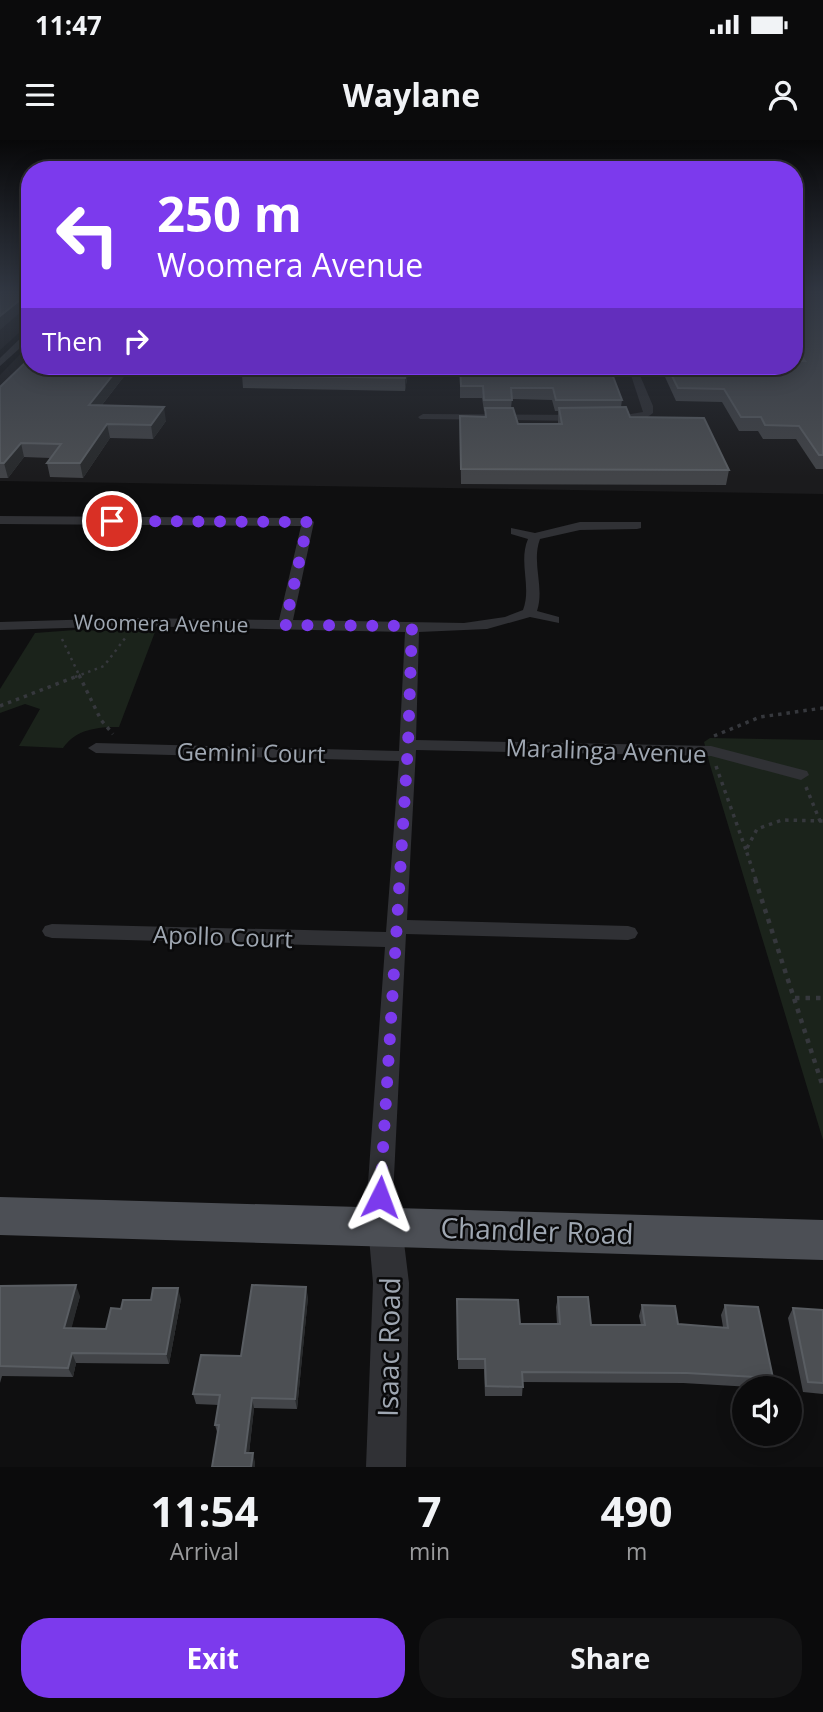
<!DOCTYPE html>
<style>
:root{--surface:#0b0b0c;--page:#141415;--text:#f1f3f6;--muted:#9a9b9d;--line:#2b2b2d;--accent:#7c3aed}
body{margin:0;font-family:"Open Sans",sans-serif;background:var(--page);color:var(--text);height:100vh;display:flex;flex-direction:column;font-size:26px;white-space:nowrap}
*{box-sizing:border-box;margin:0}
p{font-size:23px;color:var(--muted)}
.icon{flex:none;width:38px;height:38px;fill:none;stroke:currentColor;stroke-width:2;stroke-linecap:round;stroke-linejoin:round}
.map{position:relative;height:1327px;overflow:hidden}
.sheet{display:flex;flex-direction:column;background:var(--surface);flex:1}
.sheet>*{flex:none}
.top-card{position:absolute;left:21px;top:21px;width:782px;height:214px;border-radius:28px;box-shadow:0 4px 18px #0003,0 0 0 2px var(--line);background:#7c3aed;color:#fff;overflow:hidden}
.tools{position:absolute;left:732px;top:1236px;display:grid;gap:14px}
.tools a{display:grid;place-items:center;width:70px;height:70px;border-radius:50%;background:var(--surface);box-shadow:0 4px 18px #0003,0 0 0 2px var(--line);font-size:35px}
.pin{position:absolute;display:grid;place-items:center;width:60px;height:60px;color:#fff;margin:-30px;border:4px solid #fff;border-radius:50%;box-shadow:0 2px 7px #0007}
.me{position:absolute;width:77px;margin:-38px;rotate:3deg;stroke-linejoin:round;filter:drop-shadow(0 0 5px #0008)}
.turn{display:flex;align-items:center;gap:24px;height:147px;padding:0 21px;font-size:32px}
.turn .icon{width:91px;height:91px;stroke-width:2.5}
.turn b{display:block;font-size:49px;line-height:60px}
.then{display:flex;align-items:center;height:66px;padding:0 21px;background:#0003;gap:14px;font-size:26px}
.eta{display:flex;justify-content:space-evenly;align-items:center;height:119px;text-align:center}
.eta b{font-size:42px;font-weight:700;line-height:49px}
.button{display:flex;gap:14px;margin-top:auto;padding:14px 21px}
.button a{flex:1;height:80px;border-radius:28px;background:var(--accent);color:#fff;font-size:28px;font-weight:700;line-height:80px;text-align:center}
.button a+a{background:var(--page);color:var(--text)}
.status{display:flex;justify-content:space-between;align-items:center;height:49px;padding:0 35px;background:var(--surface);direction:ltr}
.status svg{height:19px;fill:currentColor}
header{display:flex;justify-content:space-between;align-items:center;height:91px;padding:0 21px;background:var(--surface);font-size:32px;font-weight:700}
.map>svg:first-child{display:block}
.built{fill:#1b1b1d}
.green{fill:#1b231b}
.lines{fill:none;stroke-linecap:round;stroke-linejoin:round}
.path-far2{stroke:#36383d;stroke-width:2.5;stroke-dasharray:2.5 4.5;stroke-linecap:butt}
.path-far1{stroke:#36383d;stroke-width:3.5;stroke-dasharray:3.5 5;stroke-linecap:butt}
.path{stroke:#36383d;stroke-width:4.5;stroke-dasharray:4.5 6;stroke-linecap:butt}
.minor{fill:#303135;fill-rule:evenodd}
.tertiary{fill:#303135;fill-rule:evenodd}
.primary{fill:#4c4f55;fill-rule:evenodd}
.motorway{fill:#5c6067;fill-rule:evenodd}
.wall{fill:#424448;fill-rule:evenodd}
.shaded-wall{fill:#292b2d}
.building{fill:#4c4f53;stroke:#595d62;stroke-width:2}
.route{stroke:#7c3aed;stroke-width:12;stroke-dasharray:0 21.6}
.labels{text-anchor:middle;dominant-baseline:central;stroke-width:5;stroke-linejoin:round;paint-order:stroke}
.far-street-label{font-size:21px;fill:#9fa7b2;stroke:#0a0a0b}
.street-label{font-size:24px;fill:#9fa7b2;stroke:#0a0a0b}
.near-street-label{font-size:28px;fill:#9fa7b2;stroke:#0a0a0b}
</style>
<div class="status"><b>11:47</b><svg viewBox="0 0 49 12"><path d="M0 12V9h3v3zM5 12V6h3v6zM10 12V3h3v9zM15 12V0h3v12zM26 1h20v11H26zM47 4h2v5h-2z"/></svg></div>
<header><svg class="icon" aria-label="menu" viewBox="0 0 24 24"><path d="M4 6h16M4 12h16M4 18h16"/></svg>Waylane<svg class="icon" aria-label="person" viewBox="0 0 24 24"><circle cx="12" cy="8" r="4"/><path d="M4 21q1-7 8-7t8 7"/></svg></header>
<div class="map">
<svg width="823" height="1327" viewBox="0 0 823 1327">
<rect width="100%" height="100%" fill="#0f0f10"/>
<path class="built" d="M823 151V354L0 341V235L30 204V226H794Z
M30 158V183L0 210V160Z"/>
<path class="green" d="M75 490 155 492 119 587C97 587 76 589 63 608L19 606 40 569 25 564 0 573V549L35 493Z
M710 598 823 600V1000L710 625 704 602Z"/>
<g class="lines">
<path class="path-far2" d="M62 499 80 537
M75 537 104 526 126 497"/>
<path class="path-far1" d="M79 535 101 580 113 594
M0 566 80 535
M714 596 760 577 823 568
M716 626 746 710
M806 647 820 681
M756 740 746 710 757 689 782 680 823 681"/>
<path class="path" d="M755 739 823 947
M795 858H823"/>
<path class="minor" d="M27 192H30V199L0 226V218Z
M628 226H636L653 266V273C643 282 622 285 611 279L613 277 643 272Z
M423 274 581 275 586 278 581 281 420 279 418 277Z
M0 376 308 378 314 382 293 480 464 483 505 477 523 470C532 447 518 422 528 399L511 394V388L535 393 580 382H641V388L637 389 580 390 540 399C531 423 545 447 537 471L559 477V483L530 477 487 489 419 492 416 600 711 606 807 631 809 635 801 640 711 616 416 610 407 780 628 786 635 788 638 793 635 798 628 800 406 794 393 1057 398 1086 394 1095 385 1098 376 1095 367 1057 385 807 52 798 45 796 42 791 45 786 52 784 386 792 399 621 96 613 88 608 96 603 399 611 405 492 132 486 0 490V482L132 478 279 480 301 386 0 384Z"/>
<path class="tertiary" d="M385 1070 397 1075 402 1086 409 1143 406 1327H366L373 1143 368 1086 373 1075Z"/>
<path class="primary" d="M0 1057 823 1080V1120L0 1095Z"/>
<path class="motorway" d="M0 151H11L0 155Z"/>
</g>
<path class="wall" d="M794 151H823V329H816L796 299H763L758 291H739L722 262 676 261 660 226H794Z
M30 226H132L102 265 166 281 153 299 110 298 83 338 50 337 47 323 50 318 24 317 8 338H0V247Z
M246 226H409L405 251 243 248 242 235Z
M460 226H612L611 231 622 260 621 267 630 277 729 330 726 345 461 344 460 276H485V271H484L482 258H460ZM512 259 552 260 555 271H558V284H518L511 268Z
M0 1146 80 1156 71 1188 106 1189 121 1169 151 1160 181 1159 169 1224 76 1223 73 1237 2 1236 0 1243Z
M308 1157 297 1269 254 1268 249 1313 255 1322 217 1292 215 1285 219 1265 196 1264 193 1254 241 1216Z
M558 1157 591 1185H641L639 1176 642 1165 678 1184 723 1187 721 1175 725 1165 773 1238 768 1248 683 1243 523 1242 522 1256H485L484 1229H458L457 1159 520 1184H557L556 1167Z
M793 1168 823 1170V1254L803 1252 788 1178Z"/>
<path class="shaded-wall" d="M30 152V164L0 190V176Z
M120 226H132L91 279 89 265Z
M407 226H409L405 251V238Z
M164 267 166 281 153 299 151 285Z
M107 284 110 298 83 338 80 323Z
M21 303 24 317 8 338 4 323Z
M76 1145 80 1156 69 1198 64 1188Z
M306 1147 308 1157 297 1269 295 1259Z
M178 1148 181 1159 169 1224 166 1214Z
M72 1213 76 1223 73 1237 68 1228Z
M252 1258 254 1268 248 1322 245 1313Z
M253 1313 255 1322V1327H251Z"/>
<path class="building" d="M3 151H30V152L0 176V154Z
M794 151H823V315H819L799 286 765 285 761 277H741L724 249 678 248 667 226H794V221H805L794 207Z
M30 218V226H120L89 265 164 267 151 285 107 284 80 323H47L61 304 21 303 4 323H0V247Z
M246 226H407L405 238 242 235Z
M460 226H609L622 260H556L553 248H511L512 260H484L483 246H461Z
M626 267 630 277 704 278 729 330 461 329 460 276 486 277 485 268H513L518 284H562L559 268Z
M76 1145 64 1188 106 1189 111 1168 121 1169 123 1160H151L153 1148H178L166 1214 72 1213 68 1228 0 1226V1146Z
M252 1145 306 1147 295 1259 252 1258 245 1313H253L251 1327H212L219 1285H215L220 1255 193 1254 201 1215 241 1216Z
M558 1157H588L591 1185H645L642 1165 675 1166 678 1184 728 1188 725 1165 758 1167 773 1238 687 1233 522 1232 523 1247 486 1246 485 1219H458L457 1159 518 1160 520 1184H560Z
M793 1168 823 1170V1243L808 1242Z"/>
<linearGradient id="sky" x2="0" y2="1"><stop stop-color="#080809"/><stop offset="0.45" stop-color="#313742"/><stop offset="1" stop-color="#313742" stop-opacity="0"/></linearGradient>
<rect width="823" height="337" fill="url(#sky)"/>
<g class="lines">
<path class="route" d="M112 381 308 382 285 485 412 486 408 605 380 1057"/>
</g>
<g class="labels">
<g class="far-street-label">
<text transform="translate(161 483) rotate(1)">Woomera Avenue</text>
</g>
<g class="street-label">
<text transform="translate(606 610) rotate(2)">Maralinga Avenue</text>
<text transform="translate(251 612) rotate(1)">Gemini Court</text>
<text transform="translate(223 796) rotate(2)">Apollo Court</text>
</g>
<g class="near-street-label">
<text transform="translate(537 1090) rotate(2)">Chandler Road</text>
<text transform="translate(388 1207) rotate(-89)">Isaac Road</text>
</g>
</g>
</svg>
<div class="tools">
<a><svg class="icon" aria-label="sound" viewBox="0 0 24 24"><path d="M4 9h4l5-4v14l-5-4H4zM17 9q2 3 0 6"/></svg></a>
</div>
<div class="pin" style="left:112px;top:381px;background:#d93025"><svg class="icon" aria-label="arrive" viewBox="0 0 24 24"><path d="M6 21V4h12l-3 4 3 4H6"/></svg></div>
<svg class="me" style="left:380px;top:1057px" viewBox="-20 -20 40 40"><path d="M0-17L14 15 0 8-14 15z" fill="#7c3aed" stroke="#fff" stroke-width="4"/></svg>
<div class="top-card">
<div class="turn"><svg class="icon" aria-label="left" viewBox="0 0 24 24"><path d="M17 20v-9H6M10 6l-5 5 5 5"/></svg><div><b>250 m</b>Woomera Avenue</div></div>
<div class="then">Then<svg class="icon" aria-label="right" viewBox="0 0 24 24"><path d="M7 20v-9h11M14 6l5 5-5 5"/></svg></div>
</div>
</div>
<section class="sheet">
<div class="eta">
<div><b>11:54</b><p>Arrival</p></div>
<div><b>7</b><p>min</p></div>
<div><b>490</b><p>m</p></div>
</div>
<div class="button"><a>Exit</a><a>Share</a></div>
</section>
